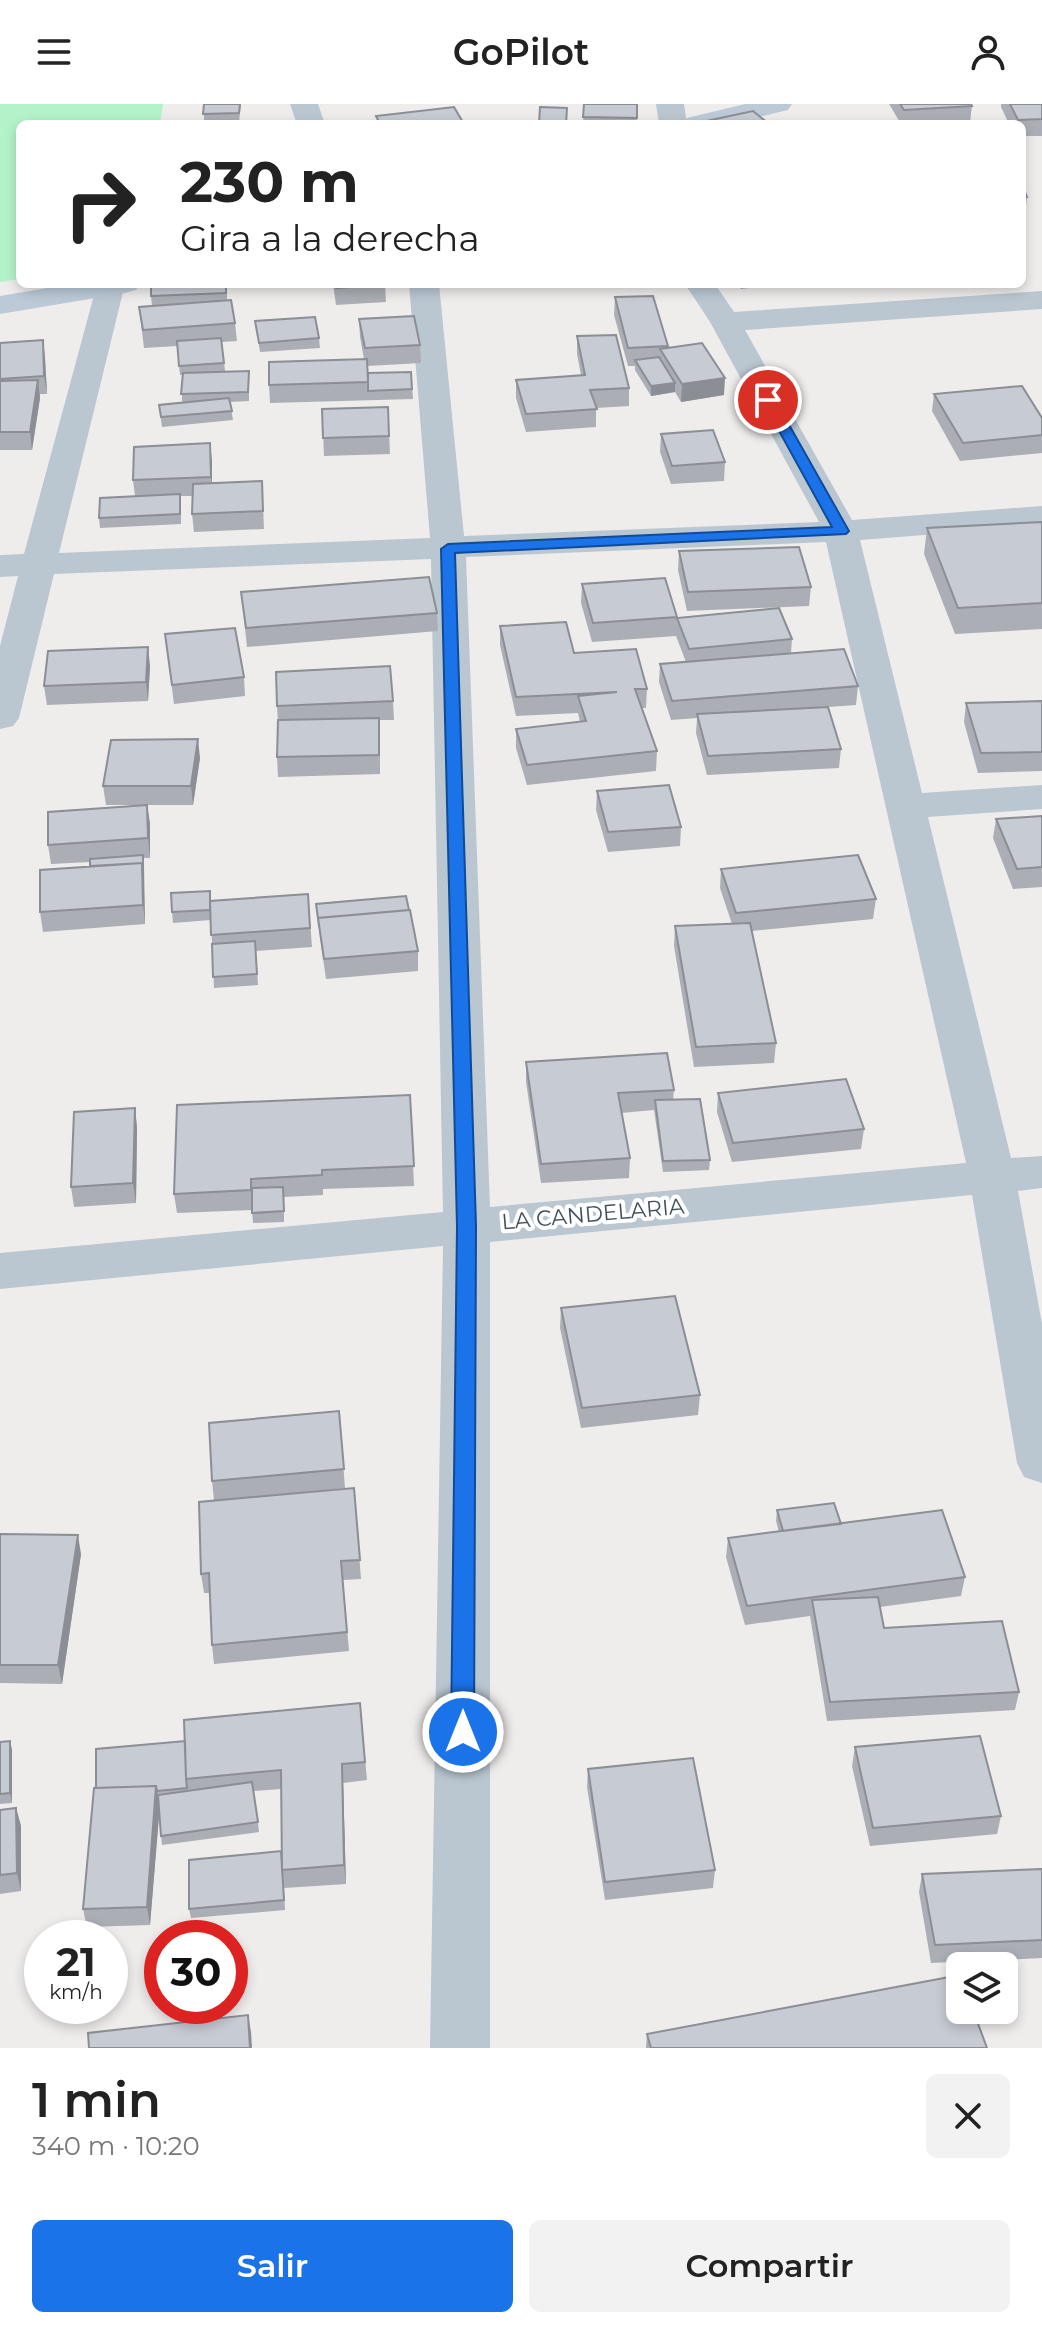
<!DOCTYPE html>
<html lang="es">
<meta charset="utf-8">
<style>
:root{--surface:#fff;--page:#f2f2f2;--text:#222;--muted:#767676;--accent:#1a73e8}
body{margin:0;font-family:Montserrat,sans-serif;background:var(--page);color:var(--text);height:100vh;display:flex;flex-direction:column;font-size:30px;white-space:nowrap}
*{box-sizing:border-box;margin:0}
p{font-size:26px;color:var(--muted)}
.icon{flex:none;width:44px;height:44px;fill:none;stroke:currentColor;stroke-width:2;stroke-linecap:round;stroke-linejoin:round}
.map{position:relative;height:1944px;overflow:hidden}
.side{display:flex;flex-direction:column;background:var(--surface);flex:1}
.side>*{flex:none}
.hud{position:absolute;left:16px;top:16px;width:1010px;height:168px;border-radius:12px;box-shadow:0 4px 12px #0003;background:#fff;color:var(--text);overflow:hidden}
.buttons{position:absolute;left:946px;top:1848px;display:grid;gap:16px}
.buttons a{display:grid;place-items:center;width:72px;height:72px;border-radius:12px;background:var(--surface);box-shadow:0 4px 12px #0003;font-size:40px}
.speed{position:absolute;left:24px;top:1816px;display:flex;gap:16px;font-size:40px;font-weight:700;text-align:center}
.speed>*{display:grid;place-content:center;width:104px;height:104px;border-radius:50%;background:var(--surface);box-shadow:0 4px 12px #0003;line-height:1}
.speed small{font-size:20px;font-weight:400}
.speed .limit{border:12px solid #d22;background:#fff;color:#111}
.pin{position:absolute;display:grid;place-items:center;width:68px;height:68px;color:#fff;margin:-34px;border:4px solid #fff;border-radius:50%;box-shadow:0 2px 8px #0007}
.me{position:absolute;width:88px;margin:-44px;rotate:0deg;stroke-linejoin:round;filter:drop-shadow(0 0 6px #0008)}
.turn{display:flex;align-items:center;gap:28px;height:168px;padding:0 32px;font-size:36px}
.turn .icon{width:104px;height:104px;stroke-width:2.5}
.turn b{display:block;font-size:56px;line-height:68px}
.round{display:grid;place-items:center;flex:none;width:84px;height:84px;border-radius:12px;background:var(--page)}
.head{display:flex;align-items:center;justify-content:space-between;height:136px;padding:0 32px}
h1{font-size:48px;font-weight:600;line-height:60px}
.button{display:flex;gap:16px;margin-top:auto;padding:16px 32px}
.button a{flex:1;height:92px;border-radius:12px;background:var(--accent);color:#fff;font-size:32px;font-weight:600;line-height:92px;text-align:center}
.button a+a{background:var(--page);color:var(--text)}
header{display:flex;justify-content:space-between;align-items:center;height:104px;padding:0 32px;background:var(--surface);font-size:36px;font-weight:600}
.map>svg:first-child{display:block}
.green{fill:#b4f3ca}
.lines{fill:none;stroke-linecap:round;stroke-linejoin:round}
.street{fill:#bac7d1;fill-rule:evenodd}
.secondary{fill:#bccad8;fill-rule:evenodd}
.wall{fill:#abafb5}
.shaded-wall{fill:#8b8e94}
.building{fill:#c7cbd3;stroke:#8b8e94;stroke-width:2}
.route{fill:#1a73e8;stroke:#114b97;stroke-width:2}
.labels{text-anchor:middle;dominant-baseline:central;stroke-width:8;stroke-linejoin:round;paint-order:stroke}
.street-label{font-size:22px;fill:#42505b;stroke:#fff}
</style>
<header><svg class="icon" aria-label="menu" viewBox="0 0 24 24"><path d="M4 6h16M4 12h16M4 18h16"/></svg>GoPilot<svg class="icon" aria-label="person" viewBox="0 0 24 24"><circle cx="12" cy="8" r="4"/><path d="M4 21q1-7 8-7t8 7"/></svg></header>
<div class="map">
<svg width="1042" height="1944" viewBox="0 0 1042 1944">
<rect width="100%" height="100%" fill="#efecec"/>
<path class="green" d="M0 0H163L160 20H20V175L0 178Z"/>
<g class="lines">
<path class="street" d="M290 0H318L325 20H297Z
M656 0H684L687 20H659Z
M97 180H121L124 184 59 449 430 434 409 180H439L464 432 819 418 710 218 685 180H715L734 208 1042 187V205L745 226 852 416 1042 402V422L860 436 922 689 1042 681V705L928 713 1011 1054 1042 1052V1084L1018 1087 1042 1220V1379L1024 1373 1017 1359 972 1091 490 1138V1944H430L443 1142 0 1185V1149L443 1108 431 455 54 470 19 614 13 622 0 625V542L18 472 0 473V451L24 450ZM826 438 966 1059 490 1103 466 453Z"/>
<path class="secondary" d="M745 0H792L788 6 730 20H683L687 14Z
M71 180H140L136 186 125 189 0 210V192Z"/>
</g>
<path class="wall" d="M204 0H241L239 18H204Z
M584 0H637V20H583Z
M889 0H971L972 2 970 18 941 20H901Z
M1001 0H1042V32H1022V20H1009L1001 3Z
M1022 80 1027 93 1025 110H1022Z
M227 180V196L235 219 237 237 222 238 225 267 249 276V297L230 298 233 316 162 323 159 301 182 299V271H180L177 242 144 244 139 203 152 202 151 192Z
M333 180H385L386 198 336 201Z
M738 180H783L741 185Z
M615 193 668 242V244L724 291 681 298 675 288 651 292 635 266V262H628L614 211Z
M359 215 420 241 421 259 367 262 368 287 411 268 413 295 270 299 269 281 364 255 360 233Z
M255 217 319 234 320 244 260 248Z
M577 232 629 284V302L596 304V323L526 328 516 294V276L581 271 577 250Z
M43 236 45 254 47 290H40V294L32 346H0V239Z
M934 290 1042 314V349L960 357 932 307Z
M388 303 390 350 324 352 322 305Z
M661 330 725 358 724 377 671 380 660 348Z
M210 339 212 379 262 377 264 425 194 428 192 410 193 392H181V420L100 424 99 414 135 392 133 376Z
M1042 418V525L955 530 924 450 927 424Z
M679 447 811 483 809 502 687 507 678 466Z
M582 480 677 513 676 532 592 538 581 499Z
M241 488 437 509 438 527 247 543Z
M677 514 792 535 791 549 858 582 856 601 828 603 841 645 839 664 707 671 696 629 697 614 671 616 659 578 660 560 686 558 676 532Z
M500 522 574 549 647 585 646 604H641L657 647 656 667 527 681 516 644V625L580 618 578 609 516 612 500 541Z
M165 530 244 573 245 592 174 600Z
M150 562 148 597 47 601 44 582Z
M393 597 394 616H380V670L278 673 277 653 278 619 277 602Z
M1042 597V667L978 669 964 618 966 599Z
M200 654 193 701H147L150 720V754H143L145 820 43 828 40 808 90 762V758L51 760 48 741 147 701H106L103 682Z
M597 687 681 723 680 742 608 748 596 706Z
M1042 712V783L1013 785 993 734 996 715Z
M721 765 876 795 873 815 752 827 776 939 774 959 694 963 674 842 675 822 732 820 720 784Z
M308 790 312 843 256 847 258 881 214 884 211 816 173 819 172 808 211 797Z
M316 800 418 847V867L326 875 320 834Z
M526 958 674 986 673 996 710 1056 709 1066 663 1068 654 1006 621 1009 630 1054 629 1074 541 1079 526 978Z
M718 989 864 1025 861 1045 732 1058 717 1008Z
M410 991 414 1082 323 1085V1091L284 1093V1118L253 1119 252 1106 177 1109 174 1090Z
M135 1004 137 1024 136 1099 74 1103 71 1083Z
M561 1204 700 1291 698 1311 581 1324 560 1224Z
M339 1307 345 1384 245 1394 354 1384 361 1475 343 1476 349 1547 214 1560 212 1541 210 1489H204L201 1470 214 1396 212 1377Z
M777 1406 841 1420 965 1473 961 1492 880 1503 884 1524 1019 1588 1015 1606 827 1617 810 1512 745 1521 726 1453 728 1434 779 1428 776 1417Z
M0 1430 81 1450 62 1580 0 1579Z
M360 1599 367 1676 343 1679 346 1780 284 1784 285 1806 191 1814 189 1805 281 1747V1685L254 1687 259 1728 162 1741 159 1709 150 1821 87 1823 83 1805 185 1637Z
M10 1637 12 1646V1699L0 1700V1638Z
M855 1643 1001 1712 997 1730 870 1742 852 1662Z
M588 1665 715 1766 713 1784 605 1796 587 1683Z
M16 1704 21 1722V1787L0 1790V1706Z
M1042 1765V1854L931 1859 919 1788 922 1770Z
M647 1930 987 1944H646Z"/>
<path class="shaded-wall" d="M43 236 45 254 47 290 44 272Z
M725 274 724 291 681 298 682 280Z
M38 276 40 294 32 346 30 328Z
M675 279V288L651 292V282Z
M210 339 212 357V391L211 373Z
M148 543 150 562 148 597 146 578Z
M198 635 200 654 193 701 191 682Z
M147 701 150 720V754L148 734Z
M143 751 144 761 145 820 143 801Z
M135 1004 137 1024 136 1099 133 1079Z
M78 1431 81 1450 62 1580 58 1561Z
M10 1637 12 1646V1699L10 1689Z
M342 1660 343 1679 346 1780 344 1761Z
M156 1682 160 1701 150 1821 147 1803Z
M16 1704 21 1722V1787L17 1769Z
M248 1911 251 1928 252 1944H250Z"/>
<path class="building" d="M204 0H240L239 9 203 10Z
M584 0H637V14L583 13Z
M900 0H971L972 2 904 6Z
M1010 0H1042V15L1018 16Z
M454 3 464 20H380L376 12Z
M540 3 567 4 566 20H539Z
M753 7 769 20H709L706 17Z
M1022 80 1027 93H1022Z
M151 180H226V189L151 192Z
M335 180H385L386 181 336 184Z
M653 192 668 242 628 244 615 193Z
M231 196 235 219 143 226 139 203Z
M414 212 420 241 365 244 359 215Z
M315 213 319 234 259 239 255 217Z
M616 231 629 284 590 286 597 305 526 310 516 276 585 271 577 232Z
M221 234 224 259 179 262 177 237Z
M43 236 44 272 0 275V239Z
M702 239 725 274 682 280 660 245Z
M659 253 675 279 651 282 635 256Z
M367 255 368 278 269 281V258Z
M249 267 248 288 181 290 183 269Z
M411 268 412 285 368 287V269Z
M38 276 30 328H0V277Z
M1022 282 1042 314V331L963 339 934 290Z
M229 294 232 307 161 313 159 301Z
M388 303 389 332 323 334 322 305Z
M713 326 725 358 672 362 661 330Z
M210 339 211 373 133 376 134 343Z
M262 377 263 407 192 410 193 380Z
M180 390V410L99 414 100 394Z
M1042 418V499L958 504 927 424Z
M799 443 811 483 688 488 679 447Z
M429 473 437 509 246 524 241 488Z
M665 474 677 513 593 519 582 480Z
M779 504 792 535 689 545 677 514Z
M566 518 574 549 636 545 647 585H635L657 647 527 661 516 625 586 617 578 592 617 588 516 593 500 522Z
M235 524 244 573 172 581 165 530Z
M148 543 146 578 44 582 48 547Z
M844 545 858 582 672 597 660 560Z
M390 562 393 597 277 602 276 568Z
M1042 597V648L981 649 966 599Z
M828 603 841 645 708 652 697 610Z
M379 614V651L277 653 278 616Z
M198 635 191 682H103L111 636Z
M669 681 681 723 608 728 597 687Z
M147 701 148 734 48 741V708Z
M1042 712V763L1017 765 996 715Z
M143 751V768L142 759 90 762V755Z
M858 751 876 795 736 809 721 765Z
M142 759 143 801 40 808V766Z
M210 787V806L172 808 171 789Z
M308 790 310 824 211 831 210 797Z
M406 792 409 806 318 814 319 822 316 800Z
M410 806 418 847 324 855 318 814Z
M750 819 776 939 696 943 675 822Z
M255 837 257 870 213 873 212 840Z
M667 949 674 986 618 989 630 1054 541 1060 526 958Z
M846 975 864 1025 733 1039 718 989Z
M410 991 414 1062 322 1066V1071L251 1075V1086L174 1090 177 1001Z
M700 995 710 1056 663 1057 655 996Z
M135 1004 133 1079 71 1083 74 1008Z
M283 1083 284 1107 252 1109V1084Z
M675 1192 700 1291 582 1304 561 1204Z
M339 1307 344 1365 212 1377 209 1319Z
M354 1384 360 1456 341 1457 347 1528 212 1541 209 1469 201 1470 199 1398Z
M834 1399 841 1420 783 1427 777 1406Z
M942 1406 965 1473 747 1502 728 1434Z
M0 1430 78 1431 58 1561H0Z
M878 1493 884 1524 1002 1517 1019 1588 830 1598 812 1496Z
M360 1599 365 1658 342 1660 344 1761 282 1766 281 1666 186 1675 184 1616Z
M980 1632 1001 1712 873 1724 855 1643Z
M10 1637V1689L0 1690V1638Z
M185 1637 186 1675 187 1684 157 1687 156 1682 96 1684V1645Z
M693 1654 715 1766 605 1778 588 1665Z
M252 1678 258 1718 161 1732 158 1691Z
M156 1682 147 1803 83 1805 94 1684Z
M16 1704 17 1769 0 1771V1706Z
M281 1747 284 1796 189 1805V1756Z
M1042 1765V1836L935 1841 922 1770Z
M960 1871V1906H973L987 1944H651L647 1930Z
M248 1911 250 1944H89L88 1929Z"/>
<path class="route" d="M768 292 775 296 849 427 846 430 455 449 476 1122 474 1628 471 1635 463 1638 454 1635 451 1628 457 1122 441 445 448 440 832 423 762 296Z"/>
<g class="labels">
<g class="street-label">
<text transform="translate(593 1110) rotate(-5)">LA CANDELARIA</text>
</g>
</g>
</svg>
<div class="buttons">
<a><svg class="icon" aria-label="layers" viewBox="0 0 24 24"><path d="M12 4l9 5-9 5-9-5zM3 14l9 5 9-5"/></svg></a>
</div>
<div class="speed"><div>21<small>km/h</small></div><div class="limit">30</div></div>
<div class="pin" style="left:768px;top:296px;background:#d93025"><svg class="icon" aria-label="arrive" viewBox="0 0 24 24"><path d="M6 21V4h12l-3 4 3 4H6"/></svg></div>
<svg class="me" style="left:463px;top:1628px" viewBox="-20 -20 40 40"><circle r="17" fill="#1a73e8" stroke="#fff" stroke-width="3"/><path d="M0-11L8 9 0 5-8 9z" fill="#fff"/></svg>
<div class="hud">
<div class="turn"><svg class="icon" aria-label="right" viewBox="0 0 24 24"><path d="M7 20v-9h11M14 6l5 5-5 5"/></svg><div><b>230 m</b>Gira a la derecha</div></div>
</div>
</div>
<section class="side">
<div class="head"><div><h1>1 min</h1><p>340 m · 10:20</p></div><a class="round"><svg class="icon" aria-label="close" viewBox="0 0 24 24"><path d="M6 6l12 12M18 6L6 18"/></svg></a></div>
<div class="button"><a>Salir</a><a>Compartir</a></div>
</section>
